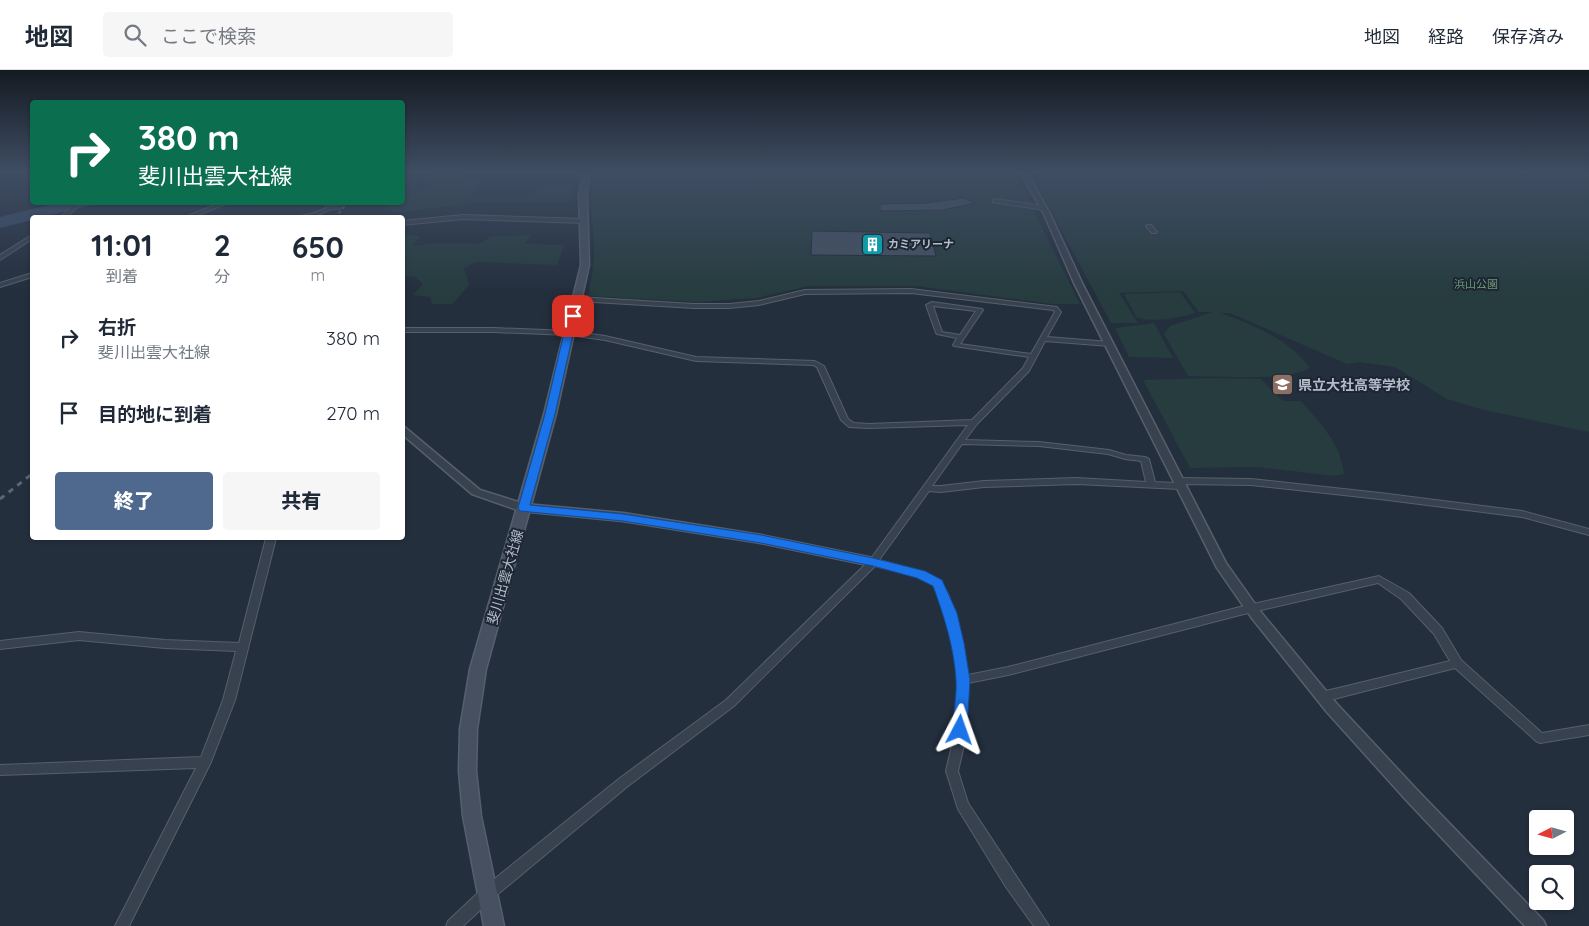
<!DOCTYPE html>
<html lang="ja">
<meta charset="utf-8">
<style>
:root{--surface:#fff;--page:#f6f6f7;--text:#1f2937;--muted:#747a83;--line:#e0e1e3;--accent:#4f688e}
body{margin:0;font-family:Quicksand,"Noto Sans JP",sans-serif;background:var(--page);color:var(--text);height:100vh;display:flex;flex-direction:column;font-size:19px;white-space:nowrap}
*{box-sizing:border-box;margin:0}
p{font-size:16px;color:var(--muted)}
.icon{flex:none;width:28px;height:28px;fill:none;stroke:currentColor;stroke-width:2;stroke-linecap:round;stroke-linejoin:round}
.map{position:relative;flex:1;overflow:hidden}
.details{position:absolute;left:30px;top:145px;width:375px;height:325px;display:flex;flex-direction:column;background:var(--surface);border-radius:5px;box-shadow:0 1px 4px #0004}
.details>*{flex:none}
.guide{position:absolute;left:30px;top:30px;width:375px;height:105px;border-radius:5px;box-shadow:0 1px 4px #0004;background:#0b6e4f;color:#fff;overflow:hidden}
.needle{width:32px;rotate:264deg}
.tools{position:absolute;left:1529px;top:740px;display:grid;gap:10px}
.tools a{display:grid;place-items:center;width:45px;height:45px;border-radius:5px;background:var(--surface);box-shadow:0 1px 4px #0004;font-size:25px}
.pin{position:absolute;display:grid;place-items:center;width:42px;height:42px;color:#fff;margin:-21px;border-radius:10px;box-shadow:0 2px 8px #0006}
.me{position:absolute;width:55px;margin:-28px;rotate:4deg;stroke-linejoin:round;filter:drop-shadow(0 0 4px #0008)}
.turn{display:flex;align-items:center;gap:18px;height:105px;padding:0 25px;font-size:22px}
.turn .icon{width:65px;height:65px;stroke-width:2.5}
.turn b{display:block;font-size:35px;line-height:42px}
.eta{display:flex;justify-content:space-evenly;align-items:center;height:85px;text-align:center}
.eta b{font-size:30px;font-weight:800;line-height:35px}
.primary-button{display:flex;gap:10px;margin-top:auto;padding:10px 25px}
.primary-button a{flex:1;height:58px;border-radius:5px;background:var(--accent);color:#fff;font-size:20px;font-weight:800;line-height:58px;text-align:center}
.primary-button a+a{background:var(--page);color:var(--text)}
ul{padding:0;list-style:none}
li{display:flex;align-items:center;gap:15px;height:75px;padding:0 25px}
li div{flex:1}
li b{display:block;font-size:19px}
li em{font-style:normal}
header{display:flex;align-items:center;gap:30px;box-sizing:border-box;height:70px;padding:0 25px;background:var(--surface);border-bottom:1px solid var(--line)}
header strong{font-size:24px}
nav{display:flex;gap:28px;margin-inline-start:auto;font-size:18px}
.search{width:350px;height:45px;background:var(--page);display:flex;align-items:center;gap:12px;box-sizing:border-box;padding:0 18px;border-radius:5px;color:var(--muted);font-size:19px}
.map>svg:first-child{display:block}
.green{fill:#263c3f}
.water{fill:#394c67}
.building{fill:#455162;stroke:#1f2835}
.lines{fill:none;stroke-linecap:round;stroke-linejoin:round}
.pedestrian-casing{stroke:#565f6c;stroke-width:5}
.minor-casing{stroke:#565f6c;stroke-width:2}
.tertiary-casing{stroke:#565f6c;stroke-width:3}
.secondary-casing{stroke:#565f6c;stroke-width:3}
.pedestrian{stroke:#38414e;stroke-width:4}
.minor{fill:#38414e;fill-rule:evenodd}
.tertiary{fill:#38414e;fill-rule:evenodd}
.secondary{fill:#465061;fill-rule:evenodd}
.rail-far1{stroke:#5a6575;stroke-width:2;stroke-dasharray:3 3;stroke-linecap:butt}
.rail{stroke:#5a6575;stroke-width:3;stroke-dasharray:5.5 5.5;stroke-linecap:butt}
.route{fill:#1a73e8;stroke:#114b97}
.labels{text-anchor:middle;dominant-baseline:central;stroke-width:4;stroke-linejoin:round;paint-order:stroke}
.far-poi-label{font-size:11px;font-weight:bold;fill:#b4bcc9;stroke:#1d2633;text-anchor:start}
.far-park-label{font-size:11px;fill:#6b9a76;stroke:#1d2633}
.poi-label{font-size:14px;font-weight:bold;fill:#b4bcc9;stroke:#1d2633;text-anchor:start}
.street-label{font-size:14px;fill:#b4bcc9;stroke:#1d2633}
</style>
<header>
<strong>地図</strong>
<div class="search"><svg class="icon" aria-label="search" viewBox="0 0 24 24"><circle cx="10" cy="10" r="6"/><path d="M15 15l6 6"/></svg>ここで検索</div>
<nav><a>地図</a><a>経路</a><a>保存済み</a></nav>
</header>
<div class="map">
<svg width="1589" height="856" viewBox="0 0 1589 856">
<rect width="100%" height="100%" fill="#242f3e"/>
<path class="green" d="M439 101H467L462 107 482 108 472 125 532 124 540 115H573V126L570 131 474 133 398 142 384 139 390 133 402 132 404 126 433 116 422 112 431 104Z
M595 101H1014L1080 234H1053L915 216H809L757 228 698 232 588 226C590 214 593 203 594 191 595 160 587 131 595 101Z
M1030 101H1589V362L1484 340 1447 329 1395 297 1359 292 1347 294 1230 243H1221C1253 255 1289 269 1310 298 1287 312 1217 306 1188 306L1164 264 1170 256 1213 242H1199L1183 221 1119 223 1138 253H1111Z
M403 164 421 166 412 176 438 173 480 174 491 166 531 165 525 174 564 175 557 195 476 192 464 198 469 215 453 234H432L430 227 413 225 423 214 415 207 403 206Z
M1180 222 1195 243C1176 249 1157 252 1137 248L1124 224Z
M1154 253 1173 288 1129 287 1115 258Z
M1214 308 1261 309 1283 331H1301C1321 355 1340 371 1344 404L1335 406 1256 397 1190 398 1143 310Z"/>
<path class="water" d="M57 133H76L71 135 100 133 41 147 32 148V150L0 158V147Z"/>
<path class="building" d="M963 128 975 133 943 140 880 141V134L925 133Z
M812 161 930 163 936 186 811 185Z"/>
<g class="lines">
<defs>
<path id="pedestrian" d="M328 138 340 137"/>
<path id="minor" d="M995 129 1044 136 1047 138 1044 140 993 132V130Z
M76 132H82L66 148H60Z
M222 132H230L191 148H183Z
M328 132H333L331 139 318 145 319 148H313V146L290 148 314 143 326 138Z
M463 145 584 149 587 151 584 153 463 149 402 155V151Z
M1147 155H1151L1157 162 1156 163H1152L1146 156Z
M32 165V169L0 190V185Z
M32 203V207L0 217V213Z
M911 219 1057 237 1061 242 1047 267 1110 272 1113 274 1110 276 1045 271 1029 301 977 354 965 370 1039 372 1109 380 1126 385 1145 387 1149 389 1155 412 1176 413 1174 411 1178 408 1251 409 1380 423 1522 441 1589 459V465L1522 447 1380 429 1251 415 1181 414 1184 416 1180 419 1077 414 984 417 941 422 929 421 879 490 924 502 941 511 949 526 963 573 968 605 1008 597 1240 537 1379 506 1409 523 1442 558 1461 590 1542 663 1589 655V665L1540 673 1536 671 1455 598 1322 632 1318 630 1316 627 1318 624 1322 622 1450 591 1434 564 1401 529 1378 513 1240 545 1008 605 968 613 965 671 958 701 968 733 1049 856H1034L1006 817 958 739 946 701 953 671 958 610 953 573 939 526 934 515 918 507 875 496 734 636 628 716 492 829 463 856H446L448 851 482 819 620 708 726 630 870 490 968 355 869 358 849 357 841 350 817 297 813 295 696 291 605 270 569 265 494 262H402V258H494L569 261 605 266 696 287 815 291 824 296 848 349 854 353 869 354 972 350 1023 298 1029 287 954 276 953 275 957 268 937 264 936 263 926 235 932 232 982 239 983 240 960 274 1031 284 1055 242 1053 240 911 223 805 224 759 235 729 238H694L577 231 574 229 577 227 694 234H729L759 231 805 220ZM933 236 976 241 960 265 942 262ZM962 374 1039 376 1108 384 1125 389 1141 391 1146 412 1077 408 984 411 941 416H932Z
M266 468H276L235 630 211 692 129 856H115L196 698 0 705V695L201 687 223 630 236 581 165 578 79 570 0 579V571L79 562 165 570 239 573Z"/>
<path id="tertiary" d="M1020 101H1026L1050 144 1082 213 1226 493 1260 541 1336 633 1418 721 1543 850 1546 856H1525L1407 731 1326 641 1251 547 1217 498 1074 213 1044 144Z
M402 355 480 420 525 434 623 443 761 465 873 488 877 489 879 492 877 495 873 496 761 473 623 451 520 441 472 424 402 364Z"/>
<path id="secondary" d="M584 101H590L587 124 589 195 556 344 486 599 477 659 476 701 481 746 504 856H484L463 746 459 701 460 659 470 599 544 344 581 195 579 124Z"/>
</defs>
<use href="#pedestrian" class="pedestrian-casing"/>
<use href="#minor" class="minor-casing"/>
<use href="#tertiary" class="tertiary-casing"/>
<use href="#secondary" class="secondary-casing"/>
<use href="#pedestrian" class="pedestrian"/>
<use href="#minor" class="minor"/>
<use href="#tertiary" class="tertiary"/>
<use href="#secondary" class="secondary"/>
<path class="rail-far1" d="M335 148 348 132"/>
<path class="rail" d="M0 429 32 404"/>
</g>
<linearGradient id="sky" x2="0" y2="1"><stop stop-color="#141a22"/><stop offset="0.46" stop-color="#3f4d63"/><stop offset="1" stop-color="#3f4d63" stop-opacity="0"/></linearGradient>
<rect width="1589" height="221" fill="url(#sky)"/>
<path class="route" d="M573 244 577 246 555 344 530 435 623 444 761 465 873 488 925 501 942 510 957 543 964 573 970 610 967 660 965 664 960 666 954 664 952 660C953 644 957 626 956 610 954 577 944 546 933 516L917 508 873 496 761 473 623 451 520 441 518 438 545 344 568 246Z"/>
<defs>
<symbol id="building-square" viewBox="-11 -11 22 22"><rect x="-9" y="-9" width="18" height="18" rx="4" fill="#0f9aa8" stroke="#1d2633"/><path d="M-4-6H4V6H1V3H-1V6H-4ZM-2.5-4.3h1.7v1.8h-1.7ZM.8-4.3h1.7v1.8H.8ZM-2.5-1h1.7V.8h-1.7ZM.8-1h1.7V.8H.8Z" fill="#fff"/></symbol>
<symbol id="school-square" viewBox="-11 -11 22 22"><rect x="-9" y="-9" width="18" height="18" rx="4" fill="#8d6e63" stroke="#1d2633"/><path d="M0-5L7-2L0 1L-7-2ZM-4 1L0 2.5L4 1V4Q0 6-4 4Z" fill="#fff"/></symbol>
</defs>
<g fill-rule="evenodd">
<use href="#building-square" x="860" y="162" width="25" height="25"/>
<use href="#school-square" x="1270" y="302" width="25" height="25"/>
</g>
<g class="labels">
<g class="far-poi-label">
<text x="888" y="174">カミアリーナ</text>
</g>
<g class="far-park-label">
<text x="1476" y="214">浜山公園</text>
</g>
<g class="poi-label">
<text x="1298" y="315">県立大社高等学校</text>
</g>
<g class="street-label">
<text transform="translate(505 507) rotate(-74)">斐川出雲大社線</text>
</g>
</g>
</svg>
<div class="tools">
<a><svg class="needle" viewBox="-14 -14 28 28"><path d="M0-13l5 13h-10z" fill="#e53935"/><path d="M0 13l5-13h-10z" fill="#747a83"/></svg></a>
<a><svg class="icon" aria-label="search" viewBox="0 0 24 24"><circle cx="10" cy="10" r="6"/><path d="M15 15l6 6"/></svg></a>
</div>
<div class="pin" style="left:573px;top:246px;background:#d93025"><svg class="icon" aria-label="arrive" viewBox="0 0 24 24"><path d="M6 21V4h12l-3 4 3 4H6"/></svg></div>
<svg class="me" style="left:960px;top:660px" viewBox="-20 -20 40 40"><path d="M0-17L14 15 0 8-14 15z" fill="#1a73e8" stroke="#fff" stroke-width="4"/></svg>
<div class="guide">
<div class="turn"><svg class="icon" aria-label="right" viewBox="0 0 24 24"><path d="M7 20v-9h11M14 6l5 5-5 5"/></svg><div><b>380 m</b>斐川出雲大社線</div></div>
</div>
<section class="details">
<div class="eta">
<div><b>11:01</b><p>到着</p></div>
<div><b>2</b><p>分</p></div>
<div><b>650</b><p>m</p></div>
</div>
<ul>
<li><svg class="icon" aria-label="right" viewBox="0 0 24 24"><path d="M7 20v-9h11M14 6l5 5-5 5"/></svg><div><b>右折</b><p>斐川出雲大社線</p></div><em>380 m</em></li>
<li><svg class="icon" aria-label="arrive" viewBox="0 0 24 24"><path d="M6 21V4h12l-3 4 3 4H6"/></svg><div><b>目的地に到着</b></div><em>270 m</em></li>
</ul>
<div class="primary-button"><a>終了</a><a>共有</a></div>
</section>
</div>
